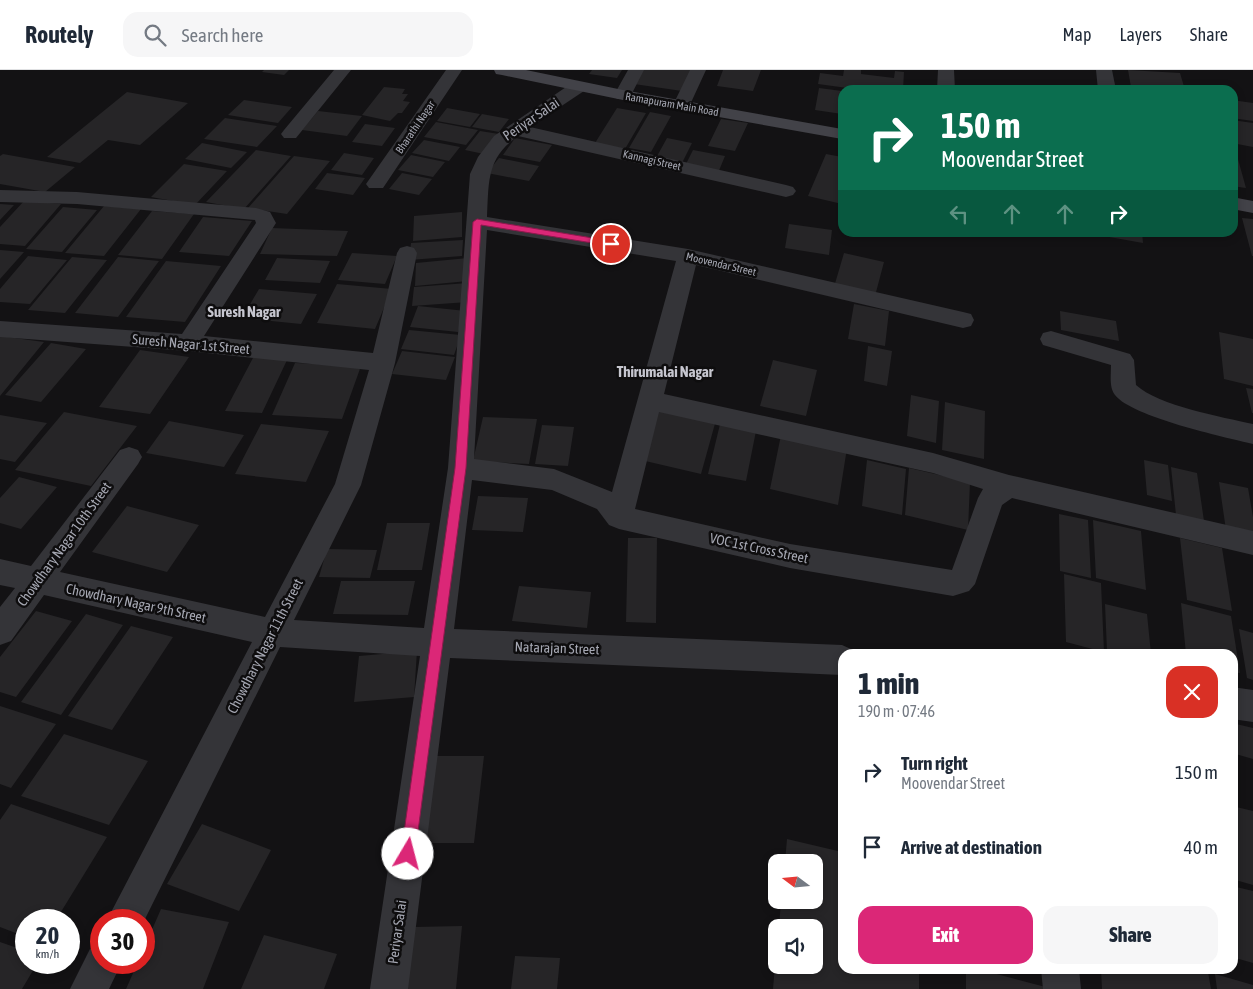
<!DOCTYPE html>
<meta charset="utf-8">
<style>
:root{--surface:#fff;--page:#f6f6f7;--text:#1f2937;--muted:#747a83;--line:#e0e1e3;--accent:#db2777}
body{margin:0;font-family:"Asap Condensed",sans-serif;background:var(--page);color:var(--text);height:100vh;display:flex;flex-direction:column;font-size:19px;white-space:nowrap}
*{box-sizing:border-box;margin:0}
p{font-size:16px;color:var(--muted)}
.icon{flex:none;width:28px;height:28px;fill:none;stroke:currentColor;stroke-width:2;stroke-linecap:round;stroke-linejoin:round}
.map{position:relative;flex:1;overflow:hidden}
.side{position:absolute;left:838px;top:579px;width:400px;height:325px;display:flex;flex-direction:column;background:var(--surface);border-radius:15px;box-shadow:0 2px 8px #0003}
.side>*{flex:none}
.top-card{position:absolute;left:838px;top:15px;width:400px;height:152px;border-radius:15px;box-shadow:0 2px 8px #0003;background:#0b6e4f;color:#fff;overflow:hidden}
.needle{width:32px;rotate:286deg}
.controls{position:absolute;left:768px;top:784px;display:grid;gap:10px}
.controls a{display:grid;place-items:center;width:55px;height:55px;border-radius:10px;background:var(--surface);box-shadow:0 2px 8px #0003;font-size:25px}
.speed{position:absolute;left:15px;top:839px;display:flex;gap:10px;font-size:25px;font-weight:700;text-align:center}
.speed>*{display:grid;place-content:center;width:65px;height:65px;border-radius:50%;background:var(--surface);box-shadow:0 2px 8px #0003;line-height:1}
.speed small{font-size:12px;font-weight:400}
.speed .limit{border:8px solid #d22;background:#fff;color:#111}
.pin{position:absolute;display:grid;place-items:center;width:42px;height:42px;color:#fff;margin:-21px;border:2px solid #fff;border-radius:50%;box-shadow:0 1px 5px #0007}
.me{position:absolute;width:55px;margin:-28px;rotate:8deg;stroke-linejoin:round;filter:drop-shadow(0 0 4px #0008)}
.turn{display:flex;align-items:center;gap:18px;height:105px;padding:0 20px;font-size:22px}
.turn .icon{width:65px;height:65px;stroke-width:2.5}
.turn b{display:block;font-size:35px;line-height:42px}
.lanes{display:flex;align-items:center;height:48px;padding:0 20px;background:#0003;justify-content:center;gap:25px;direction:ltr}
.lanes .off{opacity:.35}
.round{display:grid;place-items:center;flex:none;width:52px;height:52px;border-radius:15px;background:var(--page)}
.head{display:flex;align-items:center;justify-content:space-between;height:85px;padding:0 20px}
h1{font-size:30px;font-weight:800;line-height:38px}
.button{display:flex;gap:10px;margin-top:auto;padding:10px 20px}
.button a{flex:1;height:58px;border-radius:15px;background:var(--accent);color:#fff;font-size:20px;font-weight:800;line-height:58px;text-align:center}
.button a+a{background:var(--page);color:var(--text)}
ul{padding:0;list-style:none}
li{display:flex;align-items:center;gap:15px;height:75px;padding:0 20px}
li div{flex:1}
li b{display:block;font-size:19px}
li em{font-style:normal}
header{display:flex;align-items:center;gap:30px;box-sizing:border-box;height:70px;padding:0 25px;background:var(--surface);border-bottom:1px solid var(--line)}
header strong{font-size:24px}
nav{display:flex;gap:28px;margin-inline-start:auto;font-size:18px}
.search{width:350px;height:45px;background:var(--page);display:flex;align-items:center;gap:12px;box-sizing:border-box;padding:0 18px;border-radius:15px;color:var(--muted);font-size:19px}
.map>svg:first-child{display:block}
.building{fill:#262527}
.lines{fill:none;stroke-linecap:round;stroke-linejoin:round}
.minor{fill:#343438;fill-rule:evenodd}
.secondary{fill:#424248;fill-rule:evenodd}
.route{fill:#db2777;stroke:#8e194d}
.labels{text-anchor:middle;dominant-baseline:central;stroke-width:5;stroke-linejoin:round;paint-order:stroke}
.far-street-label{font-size:11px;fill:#a5a7b2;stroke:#0e0d0e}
.street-label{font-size:14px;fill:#a5a7b2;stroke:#0e0d0e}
.neighbourhood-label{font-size:15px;font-weight:bold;fill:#c6c6cf;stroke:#0e0d0e}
</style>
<header>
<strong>Routely</strong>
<div class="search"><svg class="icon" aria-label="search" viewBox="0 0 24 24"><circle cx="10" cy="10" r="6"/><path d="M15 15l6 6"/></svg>Search here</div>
<nav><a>Map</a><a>Layers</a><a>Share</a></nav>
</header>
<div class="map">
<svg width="1253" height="919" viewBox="0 0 1253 919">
<rect width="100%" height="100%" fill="#131214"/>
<path class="building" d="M264 0H289L284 5 262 2Z
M592 0H622L617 8 589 4Z
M641 0H691L682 21 634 14Z
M723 0H761L753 21 717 16Z
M844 0H861V4L894 8 895 1 904 2 903 20H862L818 14 820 3 843 6Z
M1128 0 1180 3 1185 20 1131 17Z
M384 17 405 19 402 24H408L403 31 410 32 402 43H398L390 51 362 45Z
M819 18 842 21V44L815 40Z
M127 22 188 33 140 75 108 70 80 93 47 87Z
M244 30 292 37 278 53 228 45Z
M1232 30 1253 33V51L1232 48Z
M447 38 480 44 470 57 437 51Z
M617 38 646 43 625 79 595 73Z
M318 41 362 46 347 66 302 60Z
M650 42 671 46 651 82 629 78Z
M482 44 509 49 499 62 472 57Z
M225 48 277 56 257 77 204 69Z
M721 49 748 53 735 81 708 76Z
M1232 50 1253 53V77L1232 73Z
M436 52 478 60 466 75 424 67Z
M365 54 395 58 382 76 352 72Z
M480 61 499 64 484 84 465 80Z
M515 68 552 75 540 92 503 85Z
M667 68 692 73 682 93 656 88Z
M424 70 460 77 449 91 412 83Z
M202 73 247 82 231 98 185 89Z
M256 80 291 86 244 139 206 132Z
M693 80 725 86 718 103 685 96Z
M1232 81 1236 82 1246 118 1232 116Z
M344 83 374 88 362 105 331 100Z
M3 84 75 97 45 122 0 114V86Z
M826 84 842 87V134L808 126Z
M411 85 445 92 433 107 398 100Z
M294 86 330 91 287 144 248 138Z
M499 88 539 96 529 111 487 103Z
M184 94 227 101 195 135 151 127Z
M327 103 365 108 353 125 315 119Z
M402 103 432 109 419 125 389 119Z
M24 131 61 134 25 176 0 174V157Z
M0 134 14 135 0 150Z
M104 136 141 139 104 186 65 183Z
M63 137 97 140 62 182 26 179Z
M152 141 194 144 162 189 118 185Z
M462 142V167L413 171 414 146Z
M203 147 252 151 229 186 179 182Z
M1242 148 1253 149V186H1252Z
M789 154 832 160 829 185 785 178Z
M272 158 348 161 337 186 260 184Z
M1097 162H1142L1143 173 1098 165Z
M463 170 462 186 409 190 411 173Z
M0 180 24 182 0 209Z
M352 183 397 186 385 214 338 210Z
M844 183 884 192 875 226 834 217Z
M28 186 67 190 30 234 0 232V219Z
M72 187 107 190 65 243 28 240Z
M118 187 159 191 118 247 75 243Z
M277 188 330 191 320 213 265 210Z
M468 188V211L415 216 416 193Z
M166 191 221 196 185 252 126 247Z
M468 213V232L412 236 414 217Z
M337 214 392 219 375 259 317 253Z
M259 219 317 224 301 254 242 248Z
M854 234 889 241 885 276 848 269Z
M418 236 466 241 458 262 410 257Z
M1060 241 1116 251 1119 271 1061 260Z
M409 260 461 265 454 285 401 279Z
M1219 262 1253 269V316L1224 309Z
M0 266 44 272 0 326Z
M51 273 86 279 41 332 5 325Z
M868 276 892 281 887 316 864 311Z
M140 280 189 287 150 344 99 337Z
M402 281 455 287 446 310 392 304Z
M254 286 288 288 262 343 225 341Z
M773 290 817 300 806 346 760 336Z
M295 293 361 296 342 349 272 345Z
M1246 318 1253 319V343H1252Z
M911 325 939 331 936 373 907 366Z
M945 332 985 341 984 389 942 380Z
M658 338 716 350 701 404 641 390Z
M64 342 137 356 91 416 15 400Z
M0 345 47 353 15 392 0 389Z
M483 347 537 349 529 394 473 391Z
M721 350 757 356 746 411 708 404Z
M169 351 244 365 224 397 146 383Z
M261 354 329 361 306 412 235 404Z
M542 355 574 357 568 396 535 394Z
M781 365 847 378 838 435 770 419Z
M867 390 906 399 902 445 862 436Z
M1144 390 1168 395 1172 431 1147 425Z
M1171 397 1197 403 1204 451 1176 445Z
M909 398 970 412 968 460 905 445Z
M19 407 57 417 21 459 0 453V428Z
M1219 412 1248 418 1253 447V466L1226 460Z
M478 426 528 428 523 462 472 460Z
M127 436 199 455 167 502 92 482Z
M1059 444 1088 450 1091 508 1060 501Z
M1093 450 1141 461 1146 520 1096 508Z
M387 453H430L422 500H377Z
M628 468H657L656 553 626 552Z
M1180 468 1222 478 1232 541 1187 530Z
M327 479 377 480 370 508 319 507Z
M1064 504 1101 513 1104 582 1066 572Z
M341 511H415L408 545 333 544Z
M519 516 591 522 587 558 512 551Z
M1181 533 1231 546 1240 603 1232 602V584H1186Z
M1105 534 1147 544 1151 584H1116L1107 581Z
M36 541 72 551 16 627 0 622V587Z
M86 544 123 555 61 645 21 632Z
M131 556 173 567 112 660 68 646Z
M1239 559 1253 563V610L1247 608Z
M417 581 414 627 354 632 359 586Z
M0 636 56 654 11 718 0 714Z
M1232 653 1253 658V689L1232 683Z
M64 664 148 691 109 755 21 726Z
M436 686H484L474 773H423Z
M11 734 107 767 56 850H26V867L0 857V750Z
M1232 736 1253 741V815L1232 809Z
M202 754 271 780 239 841 167 814Z
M787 769 842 782V899H919V919H773L775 895H814V858H779L781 830H814V792H785Z
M1232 816 1253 821V893L1232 887Z
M161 839 229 852 203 919H126L138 892H144V878Z
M462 856 456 919H407L415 857Z
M264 865 337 884 324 919H241Z
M0 872 26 881V892H38L22 919H0Z
M515 886 560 888 557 919H511Z
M966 899H978L1053 919H966Z
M1101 899H1198L1208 902 1211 919H1102Z
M1215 904 1253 915V919H1217Z"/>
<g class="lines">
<path class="minor" d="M334 0H351L296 68H284L281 64 284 60Z
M446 0H462L383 118H369L366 114Z
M628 0H644L629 29H617L614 25Z
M690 0H706L688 39H676L673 35Z
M938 0H954L955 20H937Z
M1096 0H1112L1116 20H1098Z
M578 12 584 13 587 17 584 21 530 57 786 115 793 117 796 121 793 125 786 127 518 66C486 88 489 112 487 147L688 179 963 242 971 244 974 250 971 256 963 258 696 195 664 324 933 383 1009 405 1253 461V485L1012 428 1002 435 975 514 969 521 953 526 790 498 619 459 609 455 597 439 552 420 472 410 454 559 842 575 853 580 855 584H842V605L450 588 408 919H370L420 586 280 577 144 851 107 850 252 572 44 525 11 571 0 575V537L15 518 0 515V489L31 496 120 380 129 377 138 380 142 387 138 394 60 502 265 547 335 414 369 300 188 281 0 267V251L182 264 256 153 255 150 77 134 0 132V120L77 122 256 138 270 142 276 153 204 266 373 283 397 183 400 178 407 176 414 178 417 183 395 293 361 415 294 550 424 558 448 398 470 104 478 87 494 66 572 13ZM487 160 676 191 612 422 554 399 474 389ZM659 342 933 403 983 419 978 428 952 500 790 474 635 439Z
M1051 261 1130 284 1134 290 1136 315C1159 336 1222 347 1253 354V374C1224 367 1132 347 1115 325 1109 318 1111 305 1111 295L1043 275 1040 269 1043 263Z
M1232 617 1253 620V652L1232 649Z
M101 874V892H122L109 919H70L90 879Z
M1041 899H1079L1081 919H1043Z"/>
<path class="secondary" d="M494 0H526L623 20 842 59V69L623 30 502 5 496 4Z
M1232 127 1253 131V143L1232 139Z"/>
</g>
<path class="route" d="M477 149 611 171 616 174 611 176 481 155 466 398 415 784 413 790 408 792 403 790 401 784 455 398 473 152Z"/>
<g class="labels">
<g class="far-street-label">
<text transform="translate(672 34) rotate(10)">Ramapuram Main Road</text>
<text transform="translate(415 57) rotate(-56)">Bharathi Nagar</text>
<text transform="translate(652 90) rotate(13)">Kannagi Street</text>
<text transform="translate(721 194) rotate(13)">Moovendar Street</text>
</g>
<g class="street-label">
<text transform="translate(531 49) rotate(-34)">Periyar Salai</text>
<text transform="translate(191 274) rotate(5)">Suresh Nagar 1st Street</text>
<text transform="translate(64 474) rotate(-54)">Chowdhary Nagar 10th Street</text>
<text transform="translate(759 478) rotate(12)">VOC 1st Cross Street</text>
<text transform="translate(136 533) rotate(12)">Chowdhary Nagar 9th Street</text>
<text transform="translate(265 576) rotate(-63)">Chowdhary Nagar 11th Street</text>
<text transform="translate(557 578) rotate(2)">Natarajan Street</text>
<text transform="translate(397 862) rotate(-82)">Periyar Salai</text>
</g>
<g class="neighbourhood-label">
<text x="244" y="241">Suresh Nagar</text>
<text x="665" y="301">Thirumalai Nagar</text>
</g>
</g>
</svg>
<div class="controls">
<a><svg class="needle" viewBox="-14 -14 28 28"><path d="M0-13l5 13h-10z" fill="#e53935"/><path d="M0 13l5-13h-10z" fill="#747a83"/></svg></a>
<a><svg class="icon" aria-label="sound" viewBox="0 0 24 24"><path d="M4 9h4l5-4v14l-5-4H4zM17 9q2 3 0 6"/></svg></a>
</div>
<div class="speed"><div>20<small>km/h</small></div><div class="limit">30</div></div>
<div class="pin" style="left:611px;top:174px;background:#d93025"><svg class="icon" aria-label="arrive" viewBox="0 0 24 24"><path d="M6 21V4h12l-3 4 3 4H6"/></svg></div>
<svg class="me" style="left:408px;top:784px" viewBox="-20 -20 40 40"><circle r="19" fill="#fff"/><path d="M0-13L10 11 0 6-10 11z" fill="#db2777"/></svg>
<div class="top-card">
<div class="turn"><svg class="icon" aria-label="right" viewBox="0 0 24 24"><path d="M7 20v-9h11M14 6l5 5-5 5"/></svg><div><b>150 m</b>Moovendar Street</div></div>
<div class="lanes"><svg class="icon off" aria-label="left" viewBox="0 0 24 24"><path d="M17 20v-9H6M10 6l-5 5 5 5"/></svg><svg class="icon off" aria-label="ahead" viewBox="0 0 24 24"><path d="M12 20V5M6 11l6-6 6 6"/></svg><svg class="icon off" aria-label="ahead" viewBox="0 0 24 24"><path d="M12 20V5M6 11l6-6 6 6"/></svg><svg class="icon" aria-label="right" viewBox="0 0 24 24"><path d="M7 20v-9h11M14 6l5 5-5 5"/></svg></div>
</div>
<section class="side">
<div class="head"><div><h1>1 min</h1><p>190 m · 07:46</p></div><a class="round" style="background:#d93025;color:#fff"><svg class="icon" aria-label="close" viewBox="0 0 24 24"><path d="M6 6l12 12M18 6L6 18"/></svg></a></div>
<ul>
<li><svg class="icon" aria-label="right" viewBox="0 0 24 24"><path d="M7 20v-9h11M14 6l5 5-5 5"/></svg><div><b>Turn right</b><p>Moovendar Street</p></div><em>150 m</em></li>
<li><svg class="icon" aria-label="arrive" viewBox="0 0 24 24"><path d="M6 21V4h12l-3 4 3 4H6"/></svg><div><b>Arrive at destination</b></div><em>40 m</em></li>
</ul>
<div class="button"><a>Exit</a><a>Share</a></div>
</section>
</div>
